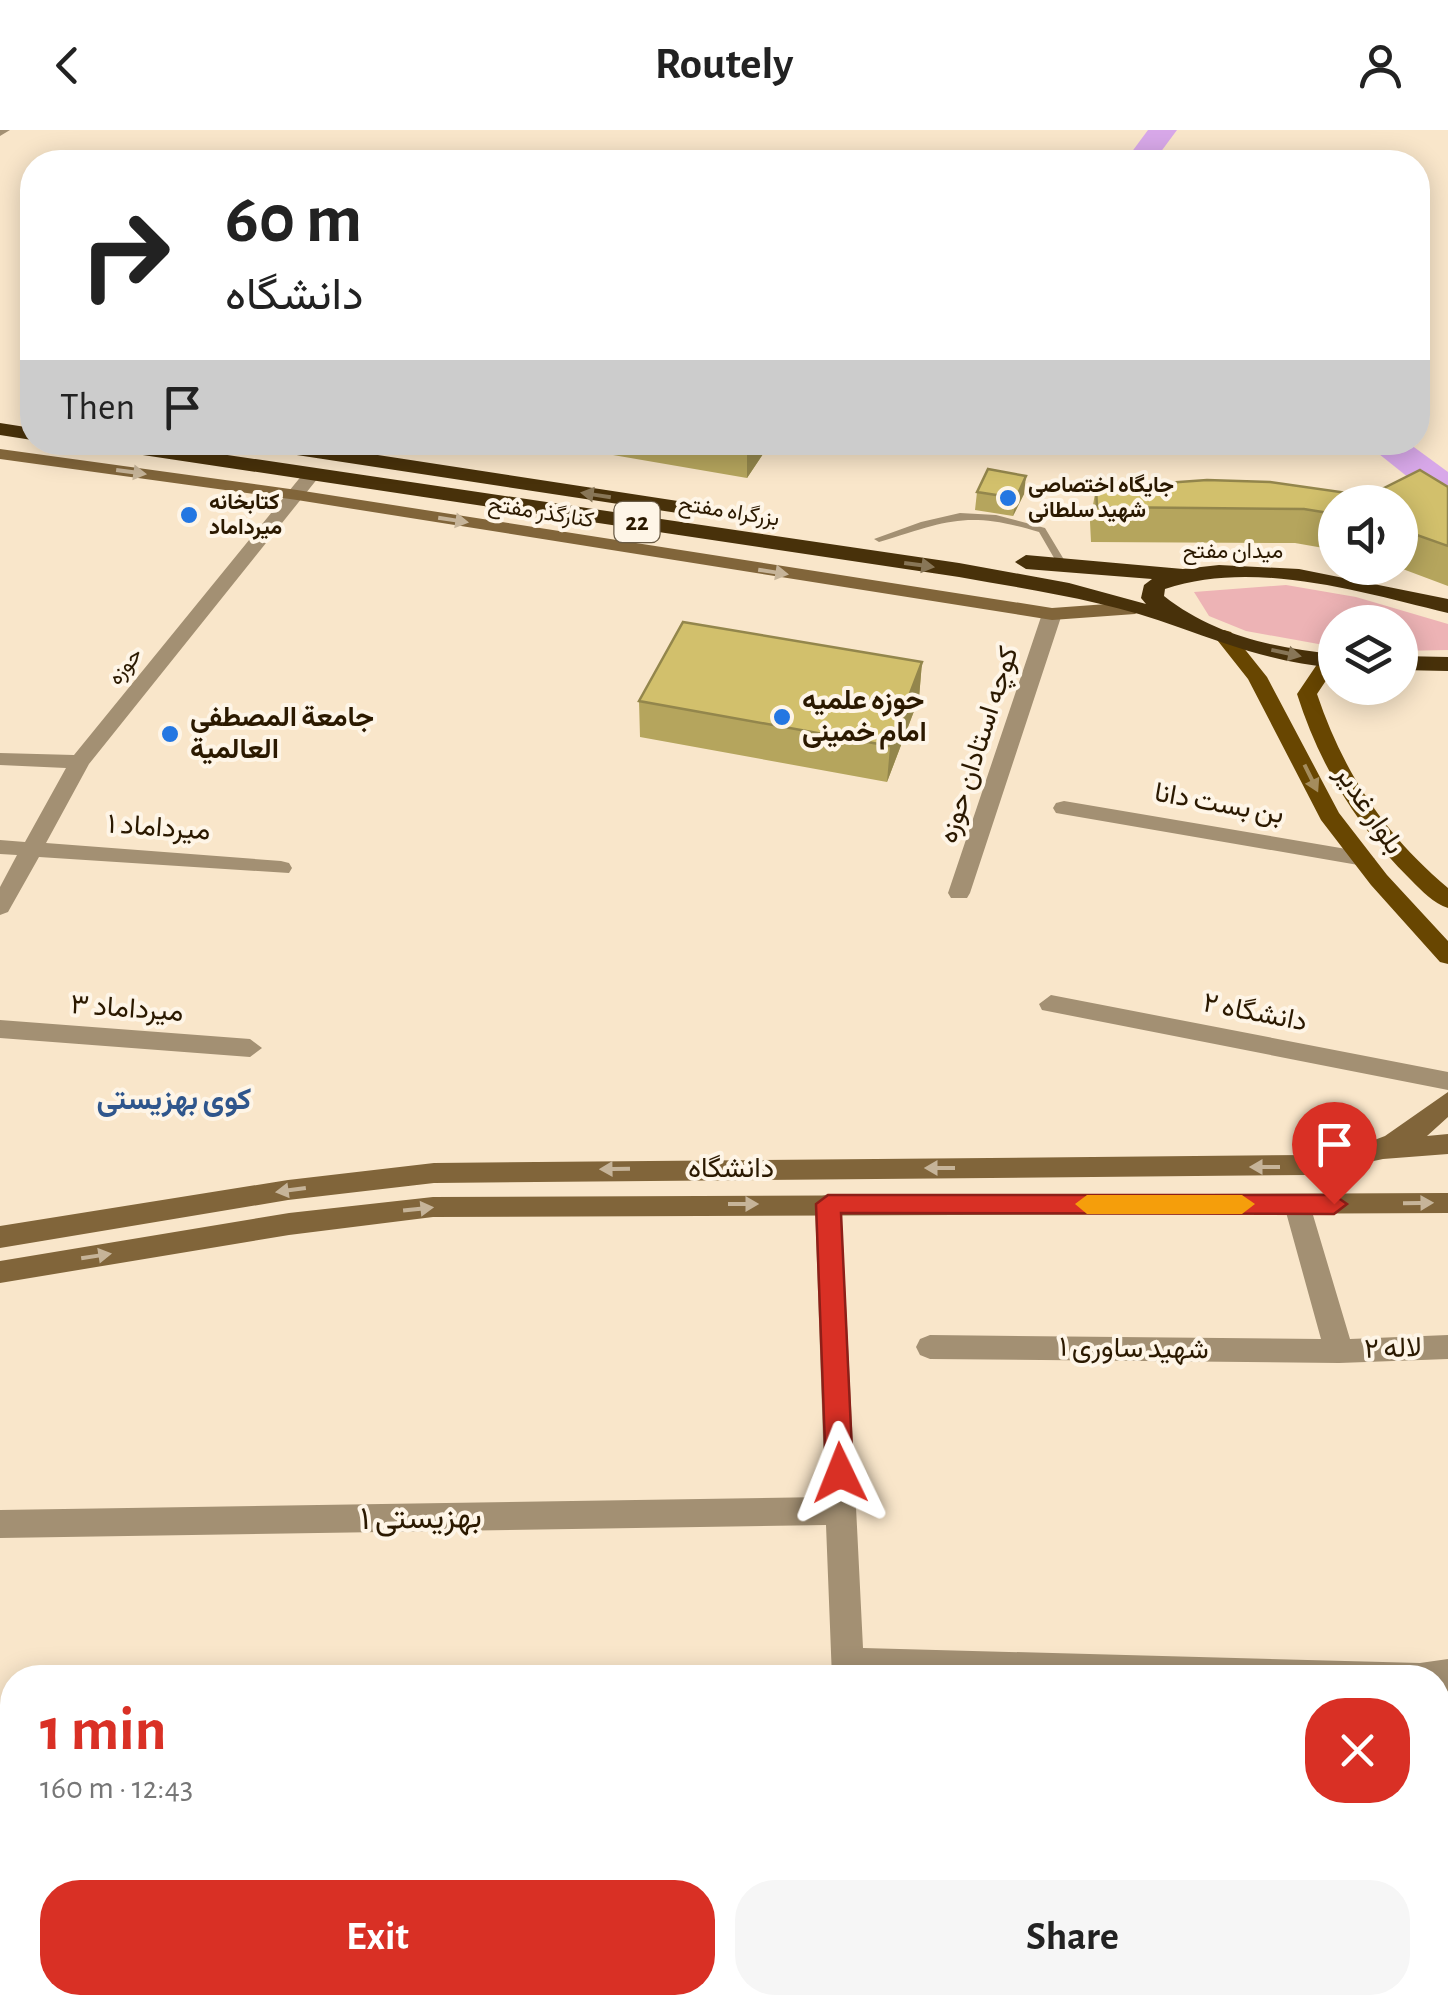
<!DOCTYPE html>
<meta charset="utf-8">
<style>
:root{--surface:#fff;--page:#f6f6f6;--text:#222;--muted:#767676;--accent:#d93025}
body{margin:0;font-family:"Alegreya Sans",Vazirmatn,sans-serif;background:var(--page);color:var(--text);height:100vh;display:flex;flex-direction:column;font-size:38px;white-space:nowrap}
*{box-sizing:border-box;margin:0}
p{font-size:32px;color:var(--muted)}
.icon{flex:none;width:55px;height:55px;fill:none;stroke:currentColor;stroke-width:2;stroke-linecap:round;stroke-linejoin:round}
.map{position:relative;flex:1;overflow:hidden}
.sheet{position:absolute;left:0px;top:1535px;width:1450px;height:350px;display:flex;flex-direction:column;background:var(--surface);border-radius:40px 40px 0 0;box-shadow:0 5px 25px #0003}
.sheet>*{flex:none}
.banner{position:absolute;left:20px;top:20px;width:1410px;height:305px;border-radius:40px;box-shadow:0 5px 25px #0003;background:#fff;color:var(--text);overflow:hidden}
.tools{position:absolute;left:1318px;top:355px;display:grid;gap:20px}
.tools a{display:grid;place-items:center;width:100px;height:100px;border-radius:50%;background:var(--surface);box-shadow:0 5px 25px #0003;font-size:50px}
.pin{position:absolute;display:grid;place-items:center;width:85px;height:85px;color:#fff;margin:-102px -42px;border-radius:50% 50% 50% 0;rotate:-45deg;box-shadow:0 0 10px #0007}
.pin .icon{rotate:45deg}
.me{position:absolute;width:110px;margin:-55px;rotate:358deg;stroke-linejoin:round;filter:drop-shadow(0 0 8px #0008)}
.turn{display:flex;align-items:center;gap:35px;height:210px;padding:0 40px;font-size:45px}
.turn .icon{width:130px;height:130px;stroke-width:2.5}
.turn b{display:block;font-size:70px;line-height:85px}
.then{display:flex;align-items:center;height:95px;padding:0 40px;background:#0003;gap:20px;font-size:38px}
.round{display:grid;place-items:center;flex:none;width:105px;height:105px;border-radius:40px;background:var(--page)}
.summary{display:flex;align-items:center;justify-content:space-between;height:170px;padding:0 40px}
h1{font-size:60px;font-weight:700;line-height:75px;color:var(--accent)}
.cta{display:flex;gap:20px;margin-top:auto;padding:20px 40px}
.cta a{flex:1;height:115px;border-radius:40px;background:var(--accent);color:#fff;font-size:40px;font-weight:700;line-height:115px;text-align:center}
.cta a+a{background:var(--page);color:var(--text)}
header{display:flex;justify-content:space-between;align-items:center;height:130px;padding:0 40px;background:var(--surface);font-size:45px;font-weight:700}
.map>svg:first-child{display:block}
.green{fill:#edb3b5}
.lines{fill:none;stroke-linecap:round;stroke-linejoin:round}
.river{fill:#d8a8e9;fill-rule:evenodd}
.lane{fill:#a39073;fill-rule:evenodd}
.street{fill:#a39073;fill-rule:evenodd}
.secondary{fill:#81653a;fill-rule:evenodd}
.primary{fill:#684601;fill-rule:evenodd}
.highway{fill:#48310a;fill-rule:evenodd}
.wall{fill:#b5a55d}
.shaded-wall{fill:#93864c}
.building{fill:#d2c06c;stroke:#93864c;stroke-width:2.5}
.oneway{fill:#c6b499}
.oneway2{fill:#887657}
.oneway3{fill:#a48c5d}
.route{fill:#d93025;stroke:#8d1f18;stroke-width:2.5}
.slow{fill:#f59e0b}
.poi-dot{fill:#2477e2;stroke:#fef5e7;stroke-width:4}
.labels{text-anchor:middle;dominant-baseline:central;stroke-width:8;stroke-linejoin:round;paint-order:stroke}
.far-poi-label{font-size:22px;font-weight:bold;fill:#2b1900;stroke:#fef5e7;text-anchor:start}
.far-street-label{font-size:22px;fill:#2b1900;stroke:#fef5e7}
.shield{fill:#fef5e7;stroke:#6a5b45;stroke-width:2.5}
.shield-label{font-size:25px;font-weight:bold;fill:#2b1900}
.poi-label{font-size:28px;font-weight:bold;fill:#2b1900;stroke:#fef5e7;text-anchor:start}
.street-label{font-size:28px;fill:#2b1900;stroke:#fef5e7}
.neighbourhood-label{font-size:30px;font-weight:bold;fill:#2f568c;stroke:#fef5e7}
.near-street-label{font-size:32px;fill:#2b1900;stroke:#fef5e7}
</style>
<header><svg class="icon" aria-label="back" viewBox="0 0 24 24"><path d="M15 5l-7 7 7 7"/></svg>Routely<svg class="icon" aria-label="person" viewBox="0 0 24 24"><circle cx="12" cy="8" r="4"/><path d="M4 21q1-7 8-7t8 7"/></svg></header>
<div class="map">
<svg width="1448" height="1885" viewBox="0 0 1448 1885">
<rect width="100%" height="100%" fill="#f9e6ca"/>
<path class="green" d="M1286 455 1356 467 1448 494V520L1400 521V492H1335V517L1246 501 1209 486 1194 462Z"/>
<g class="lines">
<path class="river" d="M1148 0H1177L1157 27 1158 32H1130L1128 27Z
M1364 312H1407L1448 342V372L1434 368Z"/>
<path class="lane" d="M960 383 996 385 1045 398 1069 438 1067 440H1061L1039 402C967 380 947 391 879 412L874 409 921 392Z"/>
<path class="street" d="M0 0H10L0 6Z
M307 339 322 343 89 634 46 713 281 731 289 733 292 738 289 743 39 727 8 782 0 785V757L17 725 0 724V710L25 712 66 638 0 635V623L74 625Z
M1052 478 1062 484 970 763 967 768H951L948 763 1042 484Z
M1064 671 1364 722 1375 729 1364 736 1056 683 1053 678 1056 673Z
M1051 865 1448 942V960L1042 880 1039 874Z
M0 890 250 909 262 918 250 927 0 908Z
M828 1064 837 1067 841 1074 863 1518 1420 1533 1448 1529V1561L1438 1562V1548H832L826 1395 0 1408V1380L825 1367 815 1074 819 1067Z
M1297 1065 1306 1068 1310 1075 1350 1209 1448 1205V1229L1339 1233 930 1229 920 1225 916 1217 920 1209 930 1205 1321 1209 1284 1075 1288 1068Z
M1448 1746V1782L1438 1783V1747Z
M0 1819H12V1855H0Z
M843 1872H881V1885H843Z"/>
<path class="secondary" d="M0 319 297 360 1052 478 1135 472 1144 478 1135 484 1052 490 297 370 0 329Z
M1448 962V987L1427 1006 1448 1004V1024L1383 1029 1308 1045 434 1053 288 1070 0 1118V1096L288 1050 434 1033 1308 1025 1353 1018 1385 1006Z
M1448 1063V1083L433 1087 289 1105 0 1153V1131L289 1083 433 1067Z"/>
<path class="primary" d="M1224 500 1231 502 1267 547 1339 683 1387 745 1448 811V834L1440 832 1371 755 1321 690 1248 549 1214 506Z
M1329 525 1335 527V537L1317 564C1343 642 1385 705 1448 758V778C1434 774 1421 760 1411 750 1357 697 1320 636 1297 564L1322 527Z"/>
<path class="highway" d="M0 293 32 298V310L0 305Z
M86 312H140L959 433 1069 453 1146 474 1141 468 1144 455 1152 449 1026 439 1015 432 1026 425 1183 439 1219 435 1299 439 1448 469V483C1360 462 1254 429 1165 459L1164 466C1213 505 1274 518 1335 524V538C1278 533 1231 516 1178 497 1109 471 1032 460 959 447L96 318Z
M240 312H293L704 375 715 381 704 387 250 318Z
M1400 526 1448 527V541L1400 540Z"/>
</g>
<path class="wall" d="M613 312H771L747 348 613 325Z
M1448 357V456L1400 438V372H1335V420L1295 413 1091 412 1090 392 1096 358 1368 366Z
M977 362 1024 364 1013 386 975 380Z
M922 532 919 568 887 652 640 607 639 571Z"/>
<path class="shaded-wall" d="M754 312H771L747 348V322Z
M1026 346 1024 364 1013 386 1016 368Z
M922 532 919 568 887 652 890 616Z"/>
<path class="building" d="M766 23 812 26 828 32H730Z
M689 312H754L747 322Z
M988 339 1026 346 1016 368 977 362Z
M1420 340 1448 357V416L1400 399V372H1335V384L1304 379 1097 377 1096 358 1207 350 1270 352 1368 366Z
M683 492 922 532 890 616 639 571Z"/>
<defs><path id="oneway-solid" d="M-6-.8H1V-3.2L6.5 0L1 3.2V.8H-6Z" transform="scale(2.5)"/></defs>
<g class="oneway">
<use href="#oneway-solid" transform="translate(131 342) rotate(8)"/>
<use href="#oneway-solid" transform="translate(453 390) rotate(9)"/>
<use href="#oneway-solid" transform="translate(773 442) rotate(9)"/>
<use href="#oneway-solid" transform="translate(1265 1037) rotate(180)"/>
<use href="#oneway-solid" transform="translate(940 1038) rotate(180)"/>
<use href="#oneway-solid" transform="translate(615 1039) rotate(179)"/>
<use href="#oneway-solid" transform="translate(291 1060) rotate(172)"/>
<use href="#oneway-solid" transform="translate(1418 1073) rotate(-1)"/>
<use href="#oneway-solid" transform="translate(743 1074)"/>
<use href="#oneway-solid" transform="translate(418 1079) rotate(-6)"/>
<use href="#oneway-solid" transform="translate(96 1126) rotate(-9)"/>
</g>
<g class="oneway2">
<use href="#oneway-solid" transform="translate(596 365) rotate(-171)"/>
<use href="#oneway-solid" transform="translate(919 435) rotate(8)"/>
<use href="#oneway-solid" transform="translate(1286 523) rotate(12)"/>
</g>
<use class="oneway3" href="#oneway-solid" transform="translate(1311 648) rotate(64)"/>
<path class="route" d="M828 1065H1334L1347 1074 1334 1084 841 1083 853 1343 849 1351 840 1355 830 1351 826 1343 816 1074Z"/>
<path class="slow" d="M1087 1065H1242L1255 1074 1242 1084H1087L1075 1074Z"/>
<g class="poi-dot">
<circle cx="1008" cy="368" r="10"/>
<circle cx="189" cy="385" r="10"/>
<circle cx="782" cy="587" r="10"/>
<circle cx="170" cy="604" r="10"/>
</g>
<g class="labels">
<g class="far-poi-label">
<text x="1028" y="355">جایگاه اختصاصی<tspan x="1028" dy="25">شهید سلطانی</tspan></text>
<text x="209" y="372">کتابخانه<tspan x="209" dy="25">میرداماد</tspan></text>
</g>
<g class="far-street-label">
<text transform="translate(729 381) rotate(9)">بزرگراه مفتح</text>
<text transform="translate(541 382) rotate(9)">کنارگذر مفتح</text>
<text x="1233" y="421">میدان مفتح</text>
<text transform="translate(125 536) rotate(-51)">حوزه</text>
</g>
<rect class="shield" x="614.5" y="372" width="45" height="40" rx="8"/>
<g class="shield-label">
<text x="637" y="392">22</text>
</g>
<g class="poi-label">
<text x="802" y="571">حوزه علمیه<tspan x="802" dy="32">امام خمینی</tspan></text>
<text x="190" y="588">جامعة المصطفی<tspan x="190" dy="32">العالمیة</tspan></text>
</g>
<g class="street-label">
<text transform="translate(979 615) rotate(-72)">کوچه استادان حوزه</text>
<text transform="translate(1219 674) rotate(10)">بن بست دانا</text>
<text transform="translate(1369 680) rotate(56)">بلوار غدیر</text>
<text transform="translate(159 698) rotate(4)">۱ میرداماد</text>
<text transform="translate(127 879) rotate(4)">۳ میرداماد</text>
<text transform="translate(1255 883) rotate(11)">دانشگاه ۲</text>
<text x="731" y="1039">دانشگاه</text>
<text transform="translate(1134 1219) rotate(1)">۱ شهید ساوری</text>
<text transform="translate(1393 1219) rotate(-2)">۲ لاله</text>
</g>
<g class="neighbourhood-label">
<text x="174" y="970">کوی بهزیستی</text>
</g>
<g class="near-street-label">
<text transform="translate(421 1388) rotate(-1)">۱ بهزیستی</text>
</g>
</g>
</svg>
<div class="tools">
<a><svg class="icon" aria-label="sound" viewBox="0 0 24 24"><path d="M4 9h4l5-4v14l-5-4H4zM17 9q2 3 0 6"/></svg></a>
<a><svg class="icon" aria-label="layers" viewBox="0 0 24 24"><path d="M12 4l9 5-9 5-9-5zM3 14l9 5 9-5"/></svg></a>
</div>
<div class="pin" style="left:1334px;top:1074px;background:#d93025"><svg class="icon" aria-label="arrive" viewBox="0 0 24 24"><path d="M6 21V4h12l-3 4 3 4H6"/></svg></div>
<svg class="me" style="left:840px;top:1343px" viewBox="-20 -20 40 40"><path d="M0-17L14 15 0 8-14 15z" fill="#d93025" stroke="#fff" stroke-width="4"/></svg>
<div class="banner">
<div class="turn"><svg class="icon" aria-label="right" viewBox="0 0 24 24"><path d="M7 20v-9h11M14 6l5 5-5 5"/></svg><div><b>60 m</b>دانشگاه</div></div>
<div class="then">Then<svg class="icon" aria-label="arrive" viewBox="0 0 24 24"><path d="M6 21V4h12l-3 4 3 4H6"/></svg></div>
</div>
<section class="sheet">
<div class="summary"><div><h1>1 min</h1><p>160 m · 12:43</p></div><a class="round" style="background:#d93025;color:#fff"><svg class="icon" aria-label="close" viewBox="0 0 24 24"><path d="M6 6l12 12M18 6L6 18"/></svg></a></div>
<div class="cta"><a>Exit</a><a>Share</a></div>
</section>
</div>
